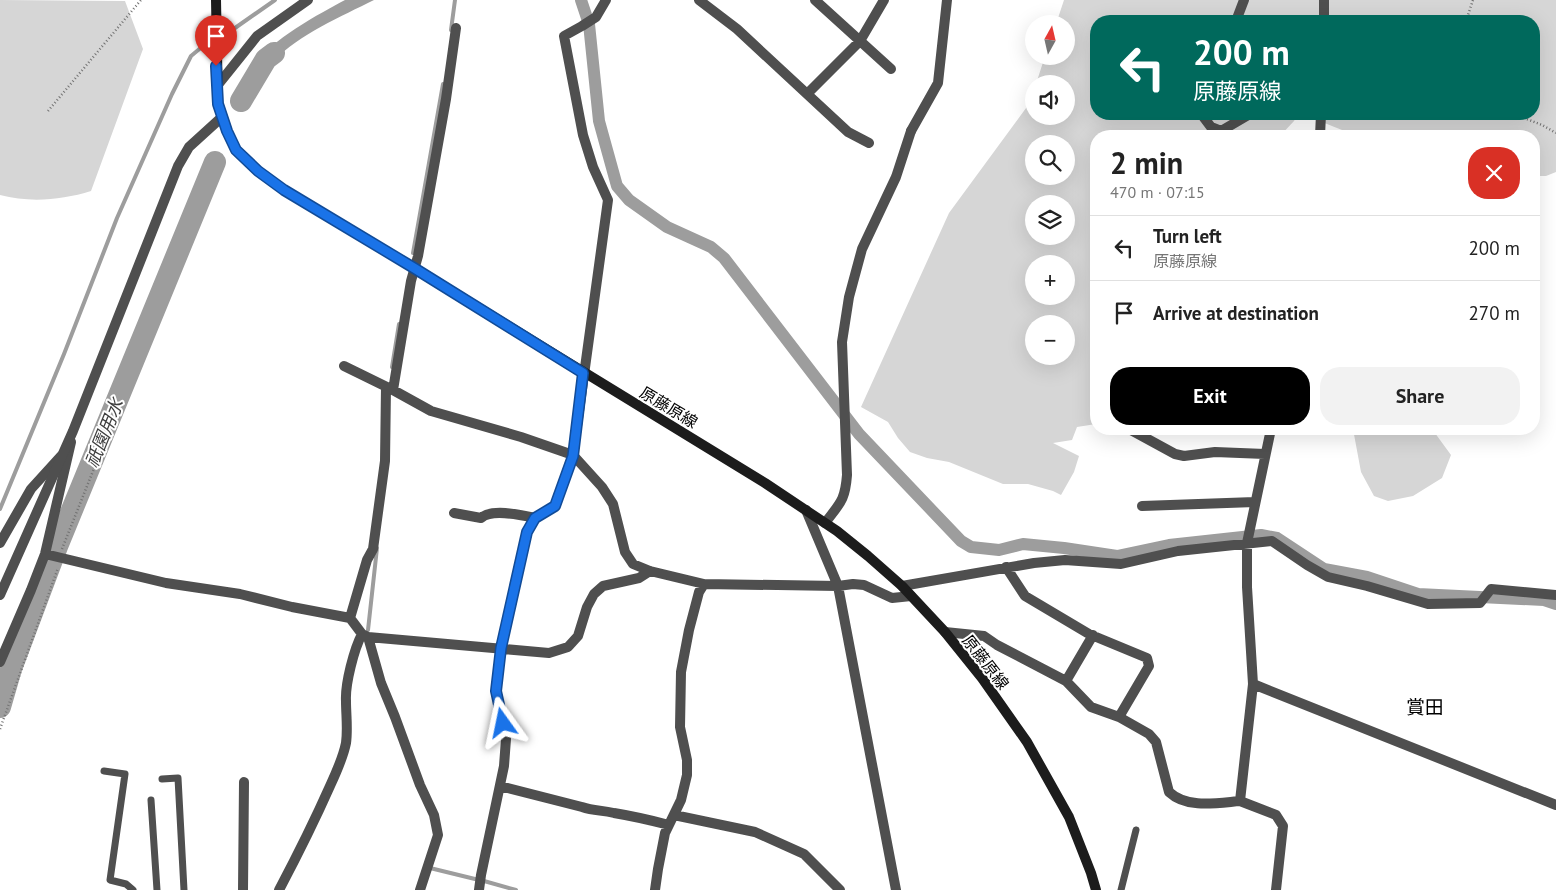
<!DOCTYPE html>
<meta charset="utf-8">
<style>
:root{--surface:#fff;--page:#f2f2f2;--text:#222;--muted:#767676;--line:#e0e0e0;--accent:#000}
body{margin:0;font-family:"PT Sans","Noto Sans JP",sans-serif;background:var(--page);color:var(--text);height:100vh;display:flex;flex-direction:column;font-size:19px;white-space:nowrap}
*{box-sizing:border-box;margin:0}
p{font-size:16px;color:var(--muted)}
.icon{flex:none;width:28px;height:28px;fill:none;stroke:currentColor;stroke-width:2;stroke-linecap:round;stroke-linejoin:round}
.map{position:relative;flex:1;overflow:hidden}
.side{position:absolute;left:1090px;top:130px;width:450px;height:305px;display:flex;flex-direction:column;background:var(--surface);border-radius:20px;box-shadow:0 5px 20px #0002}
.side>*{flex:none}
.banner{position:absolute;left:1090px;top:15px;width:450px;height:105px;border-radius:20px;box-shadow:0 5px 20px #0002;background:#00695c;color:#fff;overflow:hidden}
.needle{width:32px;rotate:8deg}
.tools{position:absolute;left:1025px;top:15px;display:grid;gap:10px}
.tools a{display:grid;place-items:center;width:50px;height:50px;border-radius:50%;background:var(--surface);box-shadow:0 5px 20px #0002;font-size:25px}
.pin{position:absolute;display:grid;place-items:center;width:42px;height:42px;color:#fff;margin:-51px -21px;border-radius:50% 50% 50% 0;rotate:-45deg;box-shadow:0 0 5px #0007}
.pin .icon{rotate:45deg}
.me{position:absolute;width:55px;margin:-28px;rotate:348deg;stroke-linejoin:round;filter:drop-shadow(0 0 4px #0008)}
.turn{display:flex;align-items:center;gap:18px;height:105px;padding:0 20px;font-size:22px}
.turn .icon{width:65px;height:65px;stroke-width:2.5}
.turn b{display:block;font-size:35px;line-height:42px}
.round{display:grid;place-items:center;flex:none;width:52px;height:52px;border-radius:20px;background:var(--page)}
.headline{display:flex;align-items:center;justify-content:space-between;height:85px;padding:0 20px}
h1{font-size:30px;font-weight:700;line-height:38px}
.action{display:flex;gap:10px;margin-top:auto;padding:10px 20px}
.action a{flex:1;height:58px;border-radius:20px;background:var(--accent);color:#fff;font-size:20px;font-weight:700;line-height:58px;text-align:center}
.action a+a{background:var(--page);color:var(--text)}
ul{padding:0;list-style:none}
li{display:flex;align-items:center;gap:15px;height:65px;padding:0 20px;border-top:1px solid var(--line)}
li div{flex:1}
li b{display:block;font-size:19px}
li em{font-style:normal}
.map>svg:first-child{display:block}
.green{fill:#d6d6d6;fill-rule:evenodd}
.water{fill:#9d9d9d}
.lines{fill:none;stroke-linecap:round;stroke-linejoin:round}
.stream{stroke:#9d9d9d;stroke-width:4}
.canal{stroke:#9d9d9d;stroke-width:12}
.river{stroke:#9d9d9d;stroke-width:22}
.path{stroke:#717171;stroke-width:2.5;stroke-dasharray:1 2.5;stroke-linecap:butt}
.service{stroke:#4f4f4f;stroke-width:7}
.minor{stroke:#4f4f4f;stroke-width:10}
.tertiary{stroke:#4f4f4f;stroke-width:10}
.secondary{stroke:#1c1c1c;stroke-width:10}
.route-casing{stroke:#114b97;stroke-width:12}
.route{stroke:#1a73e8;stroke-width:9}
.labels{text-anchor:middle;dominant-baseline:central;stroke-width:4;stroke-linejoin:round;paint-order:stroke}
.street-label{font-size:16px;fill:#000;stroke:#fff}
.water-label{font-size:18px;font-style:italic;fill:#3e3e3e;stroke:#fff}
.quarter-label{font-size:19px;fill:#000;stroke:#fff}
</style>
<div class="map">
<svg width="1556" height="890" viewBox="0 0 1556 890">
<rect width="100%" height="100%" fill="#fff"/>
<path class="green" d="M0 0 125 1 143 49 91 191C62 200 30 203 0 195Z
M1064 0H1556V172L1546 176H1534V136H1342V130L1302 114H1534V21H1096V114H1298L1294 121 1280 136H1096V424L1077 427 1072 440 1053 443 1079 456 1074 472 1061 495 1053 491 1028 484H1003L949 462 927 458 910 452 898 438 888 422 861 407 949 213 1029 104 1034 90V116H1066V84H1036L1045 56H1066V24H1056ZM1034 144H1066V176H1034ZM1034 204H1066V236H1034ZM1034 264H1066V296H1034ZM1034 324H1066V356H1034Z
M1353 429H1432L1451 455 1442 478 1413 496 1388 501 1374 496 1361 472Z"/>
<path class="water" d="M345 0H374C342 16 298 35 274 61 269 67 266 75 263 82L251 73C260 45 319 14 345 0Z"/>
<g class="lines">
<path class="stream" d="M451 30 455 0
M413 253 443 84
M392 367 399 324
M0 509 64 354 117 218 172 94 191 56 203 46 235 28 275 0
M368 630 377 548
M0 679 11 669
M430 868 475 879
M484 881 516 890"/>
<path class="canal" d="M581 0 589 24 599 121 617 186 629 200 667 227 711 247 724 258 859 434 961 541 971 547 999 550 1023 544 1064 548 1117 556 1169 545 1261 535 1277 538 1324 569 1367 577 1418 594 1544 600 1556 604"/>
<path class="river" d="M241 101 266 59 274 53
M0 707 11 669 58 544 215 162"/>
<path class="path" d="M1466 21 1473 0
M48 111 141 0
M1514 114 1542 125 1556 133
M62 549 95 466
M0 729 58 568"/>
<path class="service" d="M104 771 125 774 110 880 126 884 133 890
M162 779 178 778 184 890
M151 800 157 890
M1121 890 1136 830"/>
<path class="minor" d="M699 0 737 29 848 132 869 143
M815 0 891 69
M1236 21 1244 0
M1324 21V0
M217 86 257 36 308 0
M807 94 860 41 884 0
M1202 114V115L1211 127 1221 131 1250 114
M911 131 938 83 947 0
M1320 136 1321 114
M344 366 393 390 431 411 521 437 573 455 602 487 613 504 625 552 633 564 650 571 704 584 838 586 853 584 864 585 892 598 911 596
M393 390 411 281 418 256 446 99 456 28
M1271 429 1247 543V587L1253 684 1240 801 1276 815 1283 826 1276 890
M1131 430 1175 454 1184 456 1215 452 1265 454
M1142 506 1255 502
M806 510 838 586 896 890
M454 513 481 518C492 508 521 515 535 518
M0 543 31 489 61 456
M45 554 166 583 240 594 292 607 350 618 362 634 368 637 549 653 568 647 578 636 587 607 594 594 603 586 639 578 650 571
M1006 567 1025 596 1089 634 1147 658 1149 666 1119 717
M902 586 1034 563 1065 560 1121 564 1178 551 1272 541 1307 565 1328 577 1367 586 1428 604 1480 603 1491 589 1556 595
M350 618 367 560 373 549 385 461 386 387
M945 632 984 636 997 645 1066 681 1091 707 1119 717 1149 734 1156 742 1169 792C1187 809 1217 803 1240 801
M368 637 381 683 395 717 420 785 434 815 438 835 420 890
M0 662 31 590 45 554 71 442
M1066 681 1093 635
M1253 684 1556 805
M500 786 582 807C594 811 601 810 614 813 632 816 650 820 669 825
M674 815 755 832 804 854 840 890
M243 890 244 782
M279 890C297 856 314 822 330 786 336 773 343 758 346 743 348 729 346 715 346 701 345 684 354 649 362 634
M479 890 481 875 504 766 506 739 496 691 501 648 527 532 535 518 555 506 573 455 608 200 593 167 583 135 564 36 582 26 596 17 606 0
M655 890 658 869 665 833 681 800 687 775V760L680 727 681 672 689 630 699 592 704 584"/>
<path class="tertiary" d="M825 523C840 503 845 501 847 475L842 342 849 297 862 249 896 177 911 131
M0 595 73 431 178 166 189 147 222 117"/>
<path class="secondary" d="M216 0 218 104 227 131 236 150 258 171 284 190 414 268 765 483 837 531 868 556 902 586 945 632 982 678 1027 742 1069 817 1091 873 1096 890"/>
</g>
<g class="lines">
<defs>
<path id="route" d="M216 66 218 104 227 131 236 150 258 171 284 190 414 268 583 373 573 456 555 506 535 518 527 532 501 648 496 691 503 723"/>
</defs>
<use href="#route" class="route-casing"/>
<use href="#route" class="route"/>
</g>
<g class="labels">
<g class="street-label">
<text transform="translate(669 407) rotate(31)">原藤原線</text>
<text transform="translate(986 662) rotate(52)">原藤原線</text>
</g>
<g class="water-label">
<text transform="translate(104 433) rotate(-68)">祇園用水</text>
</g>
<g class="quarter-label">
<text x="1425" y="707">賞田</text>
</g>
</g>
</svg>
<div class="tools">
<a><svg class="needle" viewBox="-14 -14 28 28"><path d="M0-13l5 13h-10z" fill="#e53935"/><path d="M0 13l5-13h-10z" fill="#767676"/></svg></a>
<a><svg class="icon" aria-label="sound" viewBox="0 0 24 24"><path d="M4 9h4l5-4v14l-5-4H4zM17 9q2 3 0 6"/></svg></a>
<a><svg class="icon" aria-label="search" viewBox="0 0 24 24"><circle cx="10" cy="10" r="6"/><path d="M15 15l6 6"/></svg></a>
<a><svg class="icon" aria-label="layers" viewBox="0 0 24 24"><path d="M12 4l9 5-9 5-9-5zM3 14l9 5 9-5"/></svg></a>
<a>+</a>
<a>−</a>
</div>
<div class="pin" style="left:216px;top:66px;background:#d93025"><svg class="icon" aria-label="arrive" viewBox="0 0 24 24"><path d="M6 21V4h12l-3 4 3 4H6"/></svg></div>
<svg class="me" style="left:503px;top:723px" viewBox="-20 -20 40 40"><path d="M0-17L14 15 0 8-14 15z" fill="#1a73e8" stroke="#fff" stroke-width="4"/></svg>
<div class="banner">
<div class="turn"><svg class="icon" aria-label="left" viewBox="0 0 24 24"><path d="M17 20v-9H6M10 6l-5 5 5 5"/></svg><div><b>200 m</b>原藤原線</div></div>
</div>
<section class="side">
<div class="headline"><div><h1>2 min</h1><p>470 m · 07:15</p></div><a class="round" style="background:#d93025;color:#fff"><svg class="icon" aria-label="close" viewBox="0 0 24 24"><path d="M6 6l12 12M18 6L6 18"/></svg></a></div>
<ul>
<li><svg class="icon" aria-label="left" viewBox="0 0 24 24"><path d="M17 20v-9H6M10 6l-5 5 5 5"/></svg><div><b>Turn left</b><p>原藤原線</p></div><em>200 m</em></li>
<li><svg class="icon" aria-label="arrive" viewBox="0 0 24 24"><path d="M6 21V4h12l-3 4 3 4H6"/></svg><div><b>Arrive at destination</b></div><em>270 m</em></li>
</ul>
<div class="action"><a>Exit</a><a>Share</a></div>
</section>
</div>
